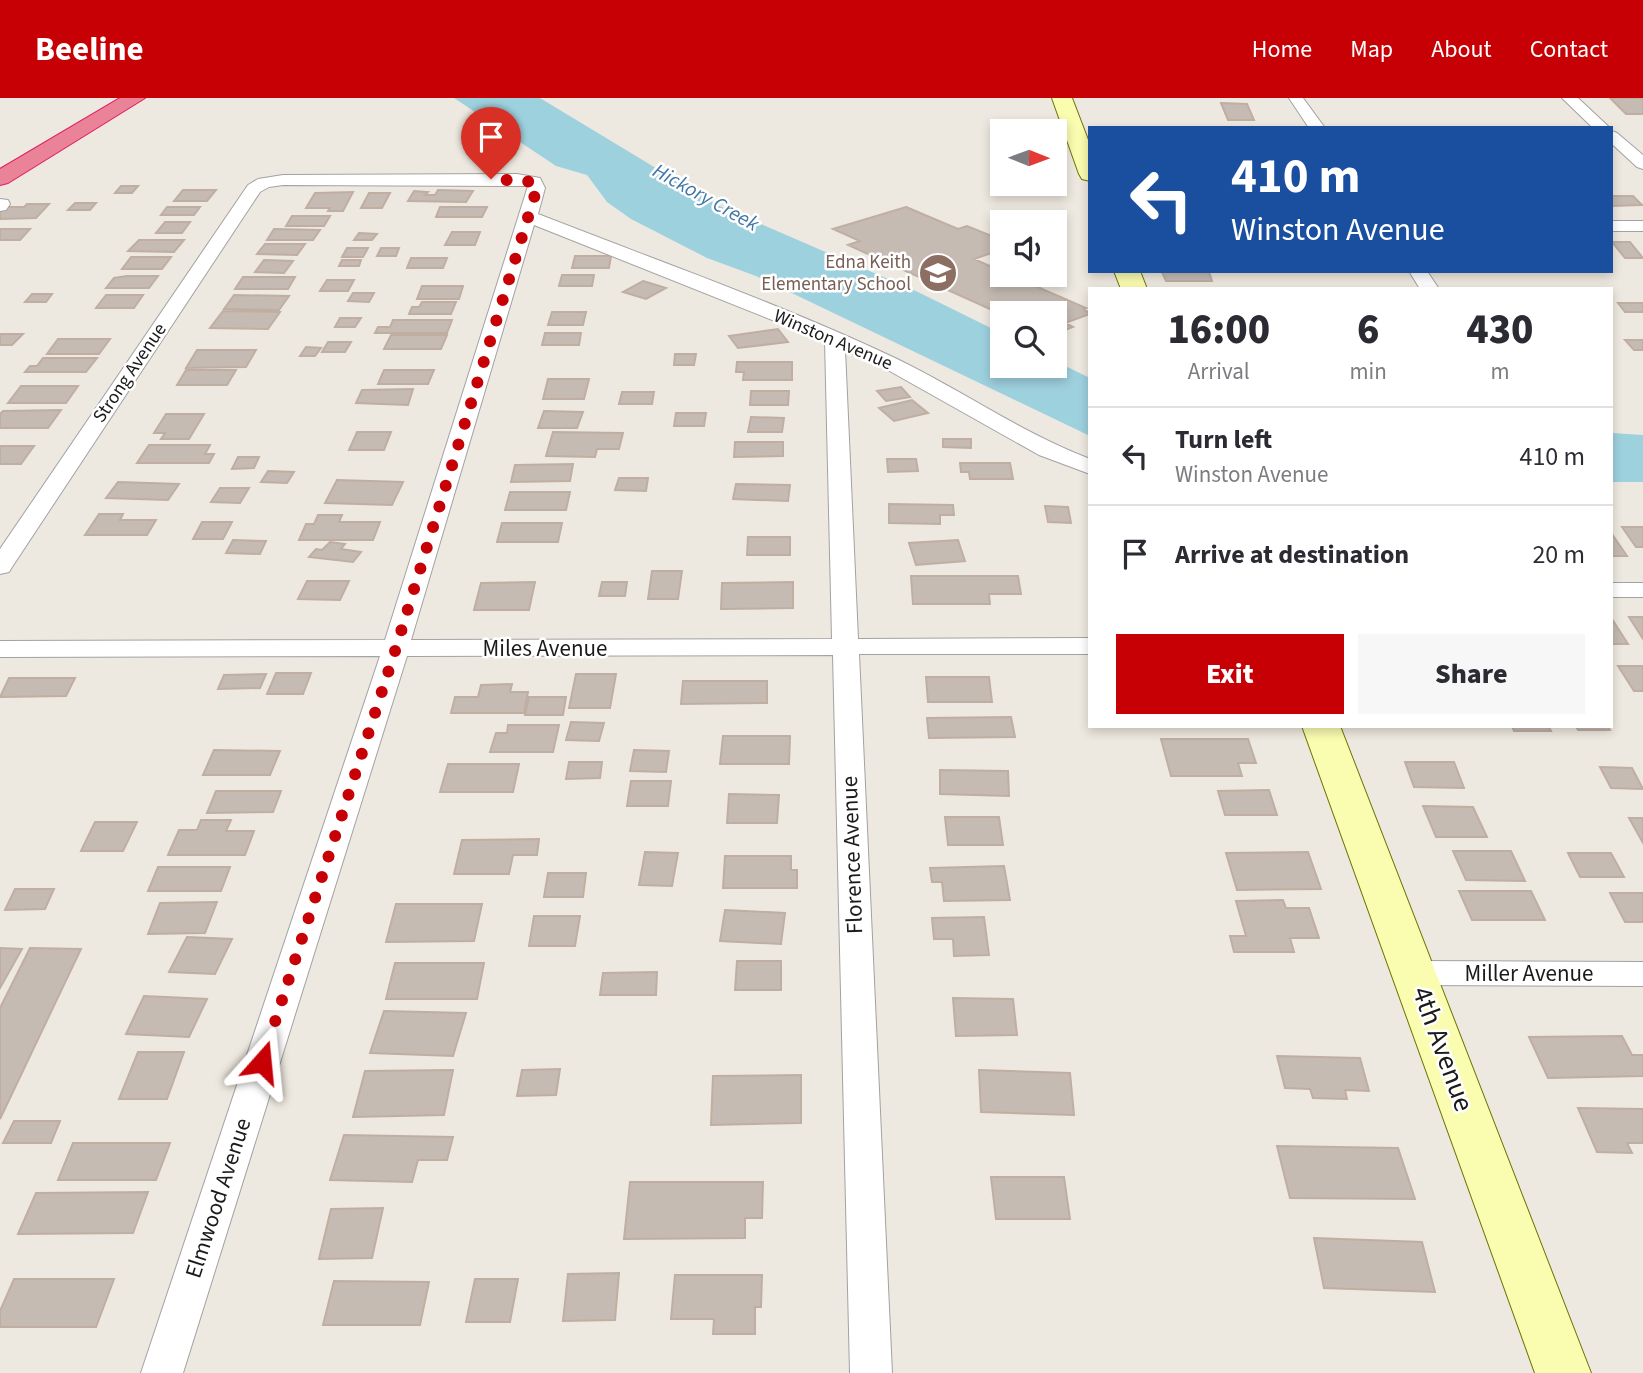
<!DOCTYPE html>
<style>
:root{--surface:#fff;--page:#f7f7f7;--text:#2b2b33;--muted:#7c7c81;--line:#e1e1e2;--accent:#c70005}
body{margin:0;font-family:"Source Sans 3",sans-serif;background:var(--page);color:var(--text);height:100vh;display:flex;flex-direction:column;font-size:26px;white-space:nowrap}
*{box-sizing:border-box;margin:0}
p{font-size:23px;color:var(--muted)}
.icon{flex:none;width:38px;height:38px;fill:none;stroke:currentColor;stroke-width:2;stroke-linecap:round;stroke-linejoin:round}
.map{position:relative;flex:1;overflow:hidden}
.panel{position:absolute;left:1088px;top:189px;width:525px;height:441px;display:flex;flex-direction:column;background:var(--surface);border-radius:0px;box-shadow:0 4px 10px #0003}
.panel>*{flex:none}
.top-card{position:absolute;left:1088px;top:28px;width:525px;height:147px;border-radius:0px;box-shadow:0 4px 10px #0003;background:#1a4fa0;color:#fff;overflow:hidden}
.needle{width:46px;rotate:91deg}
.tools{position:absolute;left:990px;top:21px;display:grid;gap:14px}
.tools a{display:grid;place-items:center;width:77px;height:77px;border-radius:0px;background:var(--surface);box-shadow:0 4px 10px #0003;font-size:35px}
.pin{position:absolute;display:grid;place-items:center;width:60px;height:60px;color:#fff;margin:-72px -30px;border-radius:50% 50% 50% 0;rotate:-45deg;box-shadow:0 0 7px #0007}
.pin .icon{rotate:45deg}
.me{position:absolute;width:77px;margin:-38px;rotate:18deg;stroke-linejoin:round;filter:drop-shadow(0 0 5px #0008)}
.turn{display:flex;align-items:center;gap:24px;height:147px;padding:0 28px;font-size:32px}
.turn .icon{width:91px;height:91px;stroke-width:2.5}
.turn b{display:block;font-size:49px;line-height:60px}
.eta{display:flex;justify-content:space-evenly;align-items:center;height:119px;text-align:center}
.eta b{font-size:42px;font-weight:800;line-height:49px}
.cta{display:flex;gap:14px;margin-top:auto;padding:14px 28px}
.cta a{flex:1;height:80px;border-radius:0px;background:var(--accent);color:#fff;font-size:28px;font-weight:800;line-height:80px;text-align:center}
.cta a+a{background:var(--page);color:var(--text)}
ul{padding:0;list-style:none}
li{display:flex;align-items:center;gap:21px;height:98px;padding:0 28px;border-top:2px solid var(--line)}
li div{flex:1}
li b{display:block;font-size:26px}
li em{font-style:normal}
header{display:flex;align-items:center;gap:42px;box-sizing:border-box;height:98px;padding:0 35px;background:var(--accent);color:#fff}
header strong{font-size:33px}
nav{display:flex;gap:38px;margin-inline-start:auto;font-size:24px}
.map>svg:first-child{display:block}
.water{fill:#9ed1de}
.building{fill:#c5bbb3;stroke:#c0aea2;stroke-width:2}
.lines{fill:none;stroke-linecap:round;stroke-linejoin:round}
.street-casing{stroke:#a2a2a2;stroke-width:2}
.secondary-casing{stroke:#6b7500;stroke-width:2}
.highway-casing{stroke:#de1b62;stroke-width:2}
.street{fill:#fff;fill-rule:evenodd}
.secondary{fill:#fafcb0;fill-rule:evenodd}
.highway{fill:#ea8398;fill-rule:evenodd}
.route{stroke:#c70005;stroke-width:12;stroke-dasharray:0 21.6}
.labels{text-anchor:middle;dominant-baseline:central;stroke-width:5;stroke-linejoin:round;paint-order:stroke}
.far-education-label{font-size:19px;fill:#785e54;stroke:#fff;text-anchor:end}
.far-street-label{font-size:19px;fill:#1b1b1b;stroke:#fff}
.far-water-label{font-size:21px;font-style:italic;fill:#4177a6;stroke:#fff}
.street-label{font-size:23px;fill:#1b1b1b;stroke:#fff}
.near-street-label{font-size:28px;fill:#1b1b1b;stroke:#fff}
</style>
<header>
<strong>Beeline</strong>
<nav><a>Home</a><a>Map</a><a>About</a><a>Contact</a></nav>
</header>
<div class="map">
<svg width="1643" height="1275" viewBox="0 0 1643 1275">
<rect width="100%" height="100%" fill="#eee9e0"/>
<path class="water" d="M454 0H540L717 107 918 194 1003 236V268H1055V263L1090 280V338L756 178 707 160 631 121 607 104 587 77 556 68Z
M1612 335 1643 337V384H1612Z"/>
<path class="building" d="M1610 0H1643V16H1626Z
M1221 5 1247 6 1254 22H1228Z
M121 88H138L132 95H115Z
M183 92H216L207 103H174Z
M438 92 473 93 466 104 408 103 414 93 428 94 425 97H435Z
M353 94 343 113H328L330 110H306L315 95Z
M369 95H390L382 110H361Z
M1612 98H1633L1642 107 1612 108Z
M75 105H96L90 112H68Z
M27 106H49L36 120 0 121V113L4 109H24Z
M167 109H200L194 117H161Z
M440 109H487L482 119H436Z
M906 109 958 131 967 128 999 141 1003 139V151L974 161 1003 174V177H1010L1086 210 1084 211 1090 216 1065 225 1073 229 1055 236V215H1003V217L848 147 860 143 833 131Z
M292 118H330L324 128H286Z
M165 124H190L182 135H156Z
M0 131H30L20 142H0Z
M274 131 320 132 313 142H267Z
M452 134H480L475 147H445Z
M359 135 377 136 372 142H354Z
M139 142H184L174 154 128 153Z
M1612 144H1630L1643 160H1625Z
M265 146H305L297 157 257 156Z
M347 150H368L363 159H342Z
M381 150H399L396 158H377Z
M575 158H611L609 170H572Z
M131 159H171L162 171H122Z
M411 160H447L443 170H407Z
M264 162 293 163 284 175 255 174Z
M342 162H361L359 168H339Z
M1162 174H1209L1212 183H1166Z
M562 177H594L592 188H559Z
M127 178H158L149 190H106L114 180Z
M243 179H295L288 191H235Z
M327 182H354L348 193H320Z
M643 183 666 190 646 201 623 194Z
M422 188H463L459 201H417Z
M353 195H374L369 204 348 203Z
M32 196H52L46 204H25Z
M106 197H143L134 210H96Z
M234 197 289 198 279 212 224 211Z
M422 204H456L451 216H409L412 209H419Z
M1618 205H1643V214H1625Z
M223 213 280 214 268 231 210 230Z
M552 214H586L583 227H548Z
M340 220H361L355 229H335Z
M393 222H452L447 235H375L378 229H390Z
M778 231 788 244 738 250 729 238Z
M545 235H581L579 247H542Z
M0 236H23L12 247H0Z
M391 237H447L441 251H384Z
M58 241H110L99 256H47Z
M1625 242H1643V252H1634Z
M328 244H351L345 254H322Z
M306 249 321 250 315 258H300Z
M197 252H256L246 269 186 270Z
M675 256H696L694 267H674Z
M43 260H97L86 274H25L30 268H37Z
M737 264H792V282H743L744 274H736Z
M186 272H236L227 287H177Z
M384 272H434L428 286H378Z
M548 281H589L584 301H543Z
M21 288H78L66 305H8Z
M901 289 910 299 886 303 877 293Z
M413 291 408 307 356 305 362 292Z
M751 293H789L788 307H750Z
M622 294H654L652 306H619Z
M912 302 928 315 894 323 879 310Z
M61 312 48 330H0V316L3 313Z
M544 313 583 314 577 330H538Z
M676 315H706L704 328H674Z
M166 316H204L189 341H161L165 335H154Z
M751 319 784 320 782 334H748Z
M357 334H391L384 352H349Z
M553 334 623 335 619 351H597L595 359 546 358Z
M943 341H971V350L943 349Z
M735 344H783V358L734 359Z
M149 347H210L205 356H214L209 365H137Z
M0 348H34L21 366H0Z
M238 359H259L254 370 232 371Z
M887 361H916L918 373 888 374Z
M960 365H1010L1013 381H970L969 374H961Z
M573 366 570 383 511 384 515 367Z
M268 373 294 374 287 385 261 384Z
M619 380H648L646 393 615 392Z
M337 382 403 384 392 407 325 405Z
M118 384 179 386 168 402 106 400Z
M736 386 790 387 788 403 733 401Z
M220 390H249L240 405 211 404Z
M510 394H570L566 412H505Z
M889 406 953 407 954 417H940V426L889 425Z
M1045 408 1068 409 1071 425 1048 424Z
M99 416H123L120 422H156L147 437H85Z
M318 417H342L339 424H380L373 442H299L306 426H314Z
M202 424H232L223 441H193Z
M502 425H562L558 444H497Z
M1622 429H1643V449H1636Z
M1612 436 1627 458H1612Z
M748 439H790V457H747Z
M233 442 266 443 260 456 226 455Z
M958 442 965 463 916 467 909 445Z
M330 444 345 446 341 451 361 454 353 464 309 459 316 451 322 452Z
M652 473H682L678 501H648Z
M911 478H1018L1021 496H989L990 506H913Z
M307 483H349L340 502 298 501Z
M535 484 529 512H474L481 485Z
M602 484H627L625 498H599Z
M793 484V510L721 511 722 485Z
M1629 519H1643V541Z
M1612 521 1628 546H1612Z
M1618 568H1643V593H1634Z
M276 575H311L303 596H267Z
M266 576 260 590 218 591 224 577Z
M576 576H616L610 610H569Z
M926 579H989L992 604H928Z
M9 580H75L66 598 0 599Z
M683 583H767V605L681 606Z
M512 586 510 594H528L524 615H451L455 599H478L481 587Z
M529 599H566L563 617H525Z
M1011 619 1015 639 929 640 927 620Z
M571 624 604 625 599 643 566 642Z
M508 627H559L553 654H490L496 635H507Z
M1512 628H1548L1551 633H1514Z
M1576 628H1608L1610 632H1578Z
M723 638H790L789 666H720Z
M1161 641H1248L1256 665H1238L1242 678H1171Z
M214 652 280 653 270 677H203Z
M634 652 669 653 666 674 630 673Z
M569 664H602L600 680 566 681Z
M1405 664H1454L1464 690 1414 689Z
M448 666H519L513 694H440Z
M1600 669 1632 670 1643 691 1611 690Z
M940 672 1008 673 1009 698 940 696Z
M631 683H671L668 708H627Z
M1269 692 1277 717H1225L1218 693Z
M216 693H281L273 714 207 715Z
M729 696 779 697 777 725H727Z
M1423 708 1473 709 1487 739H1436Z
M945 719H999L1003 747H948Z
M1629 720H1643V745Z
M201 722H231L226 733H254L245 757H168L179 732H197Z
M95 724H137L123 753H81Z
M539 741 537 757H513L509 776H454L462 742Z
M1453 753H1511L1525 783 1466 782Z
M645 754 678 755 672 788 639 787Z
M1308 754 1321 791 1237 792 1226 755Z
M1568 755H1611L1624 779H1580Z
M725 758H791V772H797V790H723Z
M1004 768 1010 802 944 803 942 784H932L930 770Z
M158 769H230L221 793H148Z
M548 775H586L583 799H544Z
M15 791H54L45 811 5 812Z
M1459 793H1531L1545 822H1472Z
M1610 795H1643V824H1625Z
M1283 802 1286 810H1309L1319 840H1290L1294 854H1234L1230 838H1246L1236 803Z
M217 804 205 835 148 836 160 805Z
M396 806H482L474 843 386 844Z
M725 812 785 815 781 846 720 843Z
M534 818H580L575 848H529Z
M984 819 989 857 954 858 953 841H934L932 820Z
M187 839 232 841 215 876 169 874Z
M0 850 22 851 0 890Z
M30 850 81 851 0 1021V910Z
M737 863H781V892H735Z
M395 865H484L477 901H386Z
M657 874 656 897H600L603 875Z
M144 898 207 901 189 939 126 936Z
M953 900 1013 901 1017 937 956 938Z
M384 913 466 915 453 958 370 955Z
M1622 938 1632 957H1643V978L1548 980 1529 939Z
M138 954H184L167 1001H119Z
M1277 958 1360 960 1369 993 1345 992 1347 1001 1313 1000 1310 991 1285 990Z
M560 971 556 997 517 998 522 972Z
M453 972 444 1017 353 1019 365 973Z
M979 972 1070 975 1074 1017 981 1014Z
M801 977V1025L711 1027 713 978Z
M1578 1010 1643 1011V1045H1627L1632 1055 1597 1054Z
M14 1023H60L51 1045H3Z
M344 1037 453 1039 447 1062H418L412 1084 330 1082Z
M73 1045H170L156 1082H58Z
M1277 1048 1398 1050 1415 1101 1290 1100Z
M991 1079H1064L1070 1121H996Z
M630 1084H763L762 1120H745V1140L624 1141Z
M148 1094 133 1135 18 1136 36 1095Z
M383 1110 372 1160 319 1161 331 1111Z
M1314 1140 1422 1144 1435 1194 1324 1190Z
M619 1175 615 1222 563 1223 568 1176Z
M675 1177H762L761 1209H755V1236H713L714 1221H671Z
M14 1181H114L96 1229H0V1213Z
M475 1181H518L510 1224H466Z
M334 1183 429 1184 420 1227H323Z"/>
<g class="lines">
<defs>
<path id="street" d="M1289 0H1303L1325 30H1309Z
M1562 0H1578L1610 30H1593Z
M1612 33 1617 35 1643 57V71L1637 69 1612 46Z
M517 76 540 80 545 90 538 116C658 163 781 206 897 261 963 293 1022 335 1090 361V376L1039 357 886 271 845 252 858 541 1090 540V556H859L892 1275H850L833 557 407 558 183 1275H141L380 558 0 559V543L385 542 528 88 283 87 269 89 260 94 12 469 9 474 0 476V451L248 87 258 81 283 77ZM534 127 825 243 832 541 411 542Z
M0 101 8 102 10 106 6 112 0 113Z
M1612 123H1643V133H1612Z
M1409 173H1427L1439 191H1420Z
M1612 485H1643V499H1612Z
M1415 863 1643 864V888L1415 887 1403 883 1399 875 1403 867Z"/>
<path id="secondary" d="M1052 0H1072L1090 47V83L1082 81 1079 76Z
M1114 173H1140L1147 191H1121Z
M1302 628H1340L1591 1275H1535Z"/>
<path id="highway" d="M120 0H145L8 85 0 87V71Z"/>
</defs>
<use href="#street" class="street-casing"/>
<use href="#secondary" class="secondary-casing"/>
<use href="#highway" class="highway-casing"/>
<use href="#street" class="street"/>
<use href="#secondary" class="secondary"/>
<use href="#highway" class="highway"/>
</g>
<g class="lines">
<path class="route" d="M262 964 396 550 537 90 534 84 491 81"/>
</g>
<defs>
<symbol id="school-disc" viewBox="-11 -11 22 22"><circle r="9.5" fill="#8d6e63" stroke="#fff"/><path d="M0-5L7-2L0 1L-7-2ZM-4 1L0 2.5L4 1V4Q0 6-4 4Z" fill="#fff"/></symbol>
</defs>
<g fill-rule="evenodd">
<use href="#school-disc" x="916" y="153" width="44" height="44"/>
</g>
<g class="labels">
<g class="far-education-label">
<text x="911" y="164">Edna Keith<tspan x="911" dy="22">Elementary School</tspan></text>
</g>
<g class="far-street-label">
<text transform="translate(833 242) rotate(23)">Winston Avenue</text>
<text transform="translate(130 275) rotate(-56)">Strong Avenue</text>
</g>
<g class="far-water-label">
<text transform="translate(706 99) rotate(29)">Hickory Creek</text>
</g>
<g class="street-label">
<text x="545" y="550">Miles Avenue</text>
<text transform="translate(852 757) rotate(-92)">Florence Avenue</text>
<text x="1529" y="875">Miller Avenue</text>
<text transform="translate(218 1100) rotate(-72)">Elmwood Avenue</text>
</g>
<g class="near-street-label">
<text transform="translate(1443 951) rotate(70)">4th Avenue</text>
</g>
</g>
</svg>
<div class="tools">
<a><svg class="needle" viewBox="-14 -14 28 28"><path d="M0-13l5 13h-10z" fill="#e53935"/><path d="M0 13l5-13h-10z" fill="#7c7c81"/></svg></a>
<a><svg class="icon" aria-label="sound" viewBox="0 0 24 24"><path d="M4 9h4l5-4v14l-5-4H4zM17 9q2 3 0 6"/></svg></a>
<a><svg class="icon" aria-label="search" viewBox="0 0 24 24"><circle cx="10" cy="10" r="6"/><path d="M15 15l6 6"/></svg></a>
</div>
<div class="pin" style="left:491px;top:81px;background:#d93025"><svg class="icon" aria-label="arrive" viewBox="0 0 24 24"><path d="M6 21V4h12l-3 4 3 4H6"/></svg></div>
<svg class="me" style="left:262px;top:964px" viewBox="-20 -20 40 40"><path d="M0-17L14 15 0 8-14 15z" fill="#c70005" stroke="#fff" stroke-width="4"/></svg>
<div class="top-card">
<div class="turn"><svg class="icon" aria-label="left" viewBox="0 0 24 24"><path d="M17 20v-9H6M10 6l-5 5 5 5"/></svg><div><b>410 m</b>Winston Avenue</div></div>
</div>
<section class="panel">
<div class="eta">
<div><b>16:00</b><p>Arrival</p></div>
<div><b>6</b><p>min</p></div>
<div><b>430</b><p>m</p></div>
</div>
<ul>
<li><svg class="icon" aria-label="left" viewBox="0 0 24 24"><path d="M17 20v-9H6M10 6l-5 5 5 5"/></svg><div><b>Turn left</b><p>Winston Avenue</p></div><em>410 m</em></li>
<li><svg class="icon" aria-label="arrive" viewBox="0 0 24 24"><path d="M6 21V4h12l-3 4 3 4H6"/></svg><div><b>Arrive at destination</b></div><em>20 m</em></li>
</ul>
<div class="cta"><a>Exit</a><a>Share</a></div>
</section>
</div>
